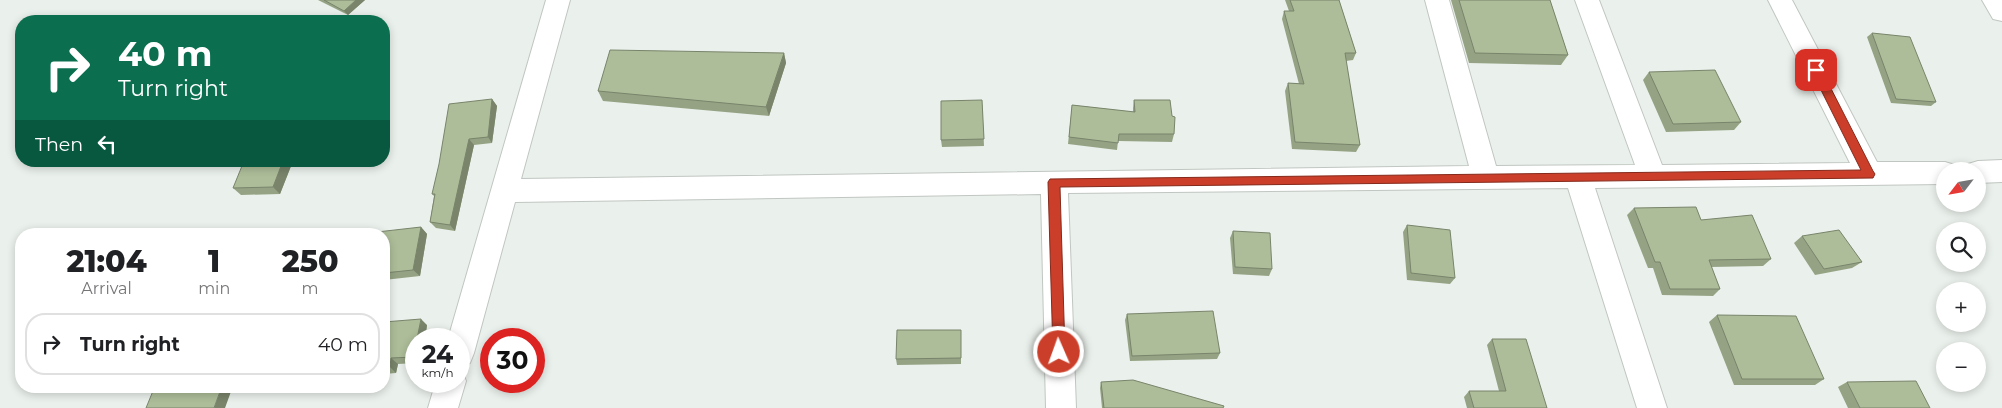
<!DOCTYPE html>
<meta charset="utf-8">
<style>
:root{--surface:#fff;--page:#f2f2f2;--text:#202124;--muted:#757577;--line:#e0e0e0}
body{margin:0;font-family:Montserrat,sans-serif;background:var(--page);color:var(--text);height:100vh;display:flex;flex-direction:column;font-size:19px;white-space:nowrap}
*{box-sizing:border-box;margin:0}
p{font-size:16px;color:var(--muted)}
.icon{flex:none;width:28px;height:28px;fill:none;stroke:currentColor;stroke-width:2;stroke-linecap:round;stroke-linejoin:round}
.map{position:relative;flex:1;overflow:hidden}
.details{position:absolute;left:15px;top:228px;width:375px;height:165px;display:flex;flex-direction:column;background:var(--surface);border-radius:20px;box-shadow:0 2px 8px #0003}
.details>*{flex:none}
.hud{position:absolute;left:15px;top:15px;width:375px;height:152px;border-radius:20px;box-shadow:0 2px 8px #0003;background:#0b6e4f;color:#fff;overflow:hidden}
.needle{width:32px;rotate:239deg}
.buttons{position:absolute;left:1936px;top:162px;display:grid;gap:10px}
.buttons a{display:grid;place-items:center;width:50px;height:50px;border-radius:50%;background:var(--surface);box-shadow:0 2px 8px #0003;font-size:25px}
.speed{position:absolute;left:405px;top:328px;display:flex;gap:10px;font-size:25px;font-weight:700;text-align:center}
.speed>*{display:grid;place-content:center;width:65px;height:65px;border-radius:50%;background:var(--surface);box-shadow:0 2px 8px #0003;line-height:1}
.speed small{font-size:12px;font-weight:400}
.speed .limit{border:8px solid #d22;background:#fff;color:#111}
.pin{position:absolute;display:grid;place-items:center;width:42px;height:42px;color:#fff;margin:-21px;border-radius:10px;box-shadow:0 2px 8px #0006}
.me{position:absolute;width:55px;margin:-28px;rotate:358deg;stroke-linejoin:round;filter:drop-shadow(0 0 4px #0008)}
.turn{display:flex;align-items:center;gap:18px;height:105px;padding:0 20px;font-size:22px}
.turn .icon{width:65px;height:65px;stroke-width:2.5}
.turn b{display:block;font-size:35px;line-height:42px}
.then{display:flex;align-items:center;height:48px;padding:0 20px;background:#0003;gap:10px;font-size:19px}
.eta{display:flex;justify-content:space-evenly;align-items:center;height:85px;text-align:center}
.eta b{font-size:30px;font-weight:800;line-height:35px}
ul{padding:0;list-style:none}
li{display:flex;align-items:center;gap:15px;height:62px;margin:0 10px 8px;padding:0 10px;border:2px solid var(--line);border-radius:20px}
li div{flex:1}
li b{display:block;font-size:19px}
li em{font-style:normal}
.map>svg:first-child{display:block}
.lines{fill:none;stroke-linecap:round;stroke-linejoin:round}
.street-casing{stroke:#c0c6c1;stroke-width:2}
.street{fill:#fff;fill-rule:evenodd}
.wall{fill:#95a384}
.shaded-wall{fill:#79846b}
.building{fill:#adbd99;stroke:#79846b}
.route{fill:#cb3f2a;stroke:#84291b}
</style>
<div class="map">
<svg width="2002" height="408" viewBox="0 0 2002 408">
<rect width="100%" height="100%" fill="#eaf0eb"/>
<g class="lines">
<defs>
<path id="street" d="M546 0H570L521 179 1469 166 1425 0H1449L1496 166 1635 165 1575 0H1599L1662 165 1850 163 1768 0H1792L1877 162H1945L1955 165 1958 171H1945V184L1595 188 1667 408H1637L1568 188 1068 193 1076 408H1046L1041 194 515 202 474 353 470 363 459 367V339H448Z
M1982 0H2002V21L1993 19Z
M2002 160V182L1978 183V171H1965L1968 164 1978 161Z
M459 370 462 371 466 381 458 408H428L436 381H459Z"/>
</defs>
<use href="#street" class="street-casing"/>
<use href="#street" class="street"/>
</g>
<path class="wall" d="M318 0H365L348 15Z
M1285 0H1339L1356 53 1353 60 1346 61 1360 145 1356 152 1292 149 1285 91 1288 83 1299 84 1282 19 1284 11H1289Z
M1451 0H1550L1568 55 1561 65 1469 63Z
M1872 33 1936 102 1931 106 1891 103 1867 37Z
M784 53 786 63 769 116 603 101 598 91Z
M1649 72 1741 122 1734 130 1666 132 1643 80Z
M492 99 497 106 492 143 474 145 455 231 436 228 430 222 434 196 432 194Z
M982 100 984 146 942 147 941 140Z
M1134 100 1174 134 1172 142 1118 141 1117 150 1068 144 1072 105 1133 112V108Z
M293 161 280 194 241 195 233 188Z
M1634 208 1701 220 1771 259 1763 266 1711 267 1720 289 1713 296 1662 295 1653 268H1648L1627 215Z
M1407 225 1455 278 1450 284 1407 280 1403 232Z
M421 227 427 234 420 276 384 280V234Z
M1233 231 1272 269 1269 276 1233 274 1230 238Z
M1802 236 1862 262 1852 268 1815 275 1794 243Z
M1127 314 1220 353 1217 359 1130 361 1125 320Z
M1717 315 1824 379 1815 385H1734L1709 322Z
M384 322 427 325 425 339H416V363L398 364 396 373 384 374Z
M961 330V364L897 365 896 359Z
M1492 339 1547 408H1467L1464 397 1469 391H1499L1487 345Z
M1101 382 1223 408H1102L1100 388Z
M1847 382 1930 408H1848L1838 387Z"/>
<path class="shaded-wall" d="M356 0H365L348 15 344 11Z
M784 53 786 63 769 116 766 107Z
M492 99 497 106 492 143 488 137Z
M469 139 474 145 455 231 450 225Z
M283 161H293L280 194 273 187Z
M421 227 427 234 420 276 413 270Z
M421 319 427 325 425 339H417Z
M416 343V359L414 357Z
M391 358 398 364 396 373 390 367Z
M222 386H233L225 408H214Z"/>
<path class="building" d="M324 0H356L344 11Z
M1290 0H1339L1356 53H1345L1360 145 1295 142 1288 83 1304 84 1284 11H1294Z
M1459 0H1550L1568 55 1475 53Z
M1872 33 1910 37 1936 102 1896 99Z
M610 50 784 53 766 107 598 91Z
M1715 70 1741 122 1673 124 1649 72Z
M492 99 488 137 469 139 450 225 430 222 435 194H432L439 164 449 104Z
M982 100 984 139 941 140V101Z
M1134 100H1170L1172 116 1175 117 1174 134H1119L1118 143 1069 137 1072 105 1135 112Z
M244 161H283L273 187 233 188Z
M1696 207 1701 220 1752 215 1771 259 1709 260 1720 289H1670L1660 262H1655L1634 208Z
M1407 225 1450 230 1455 278 1411 273Z
M421 227 413 270 384 273V234H377V232Z
M1839 230 1862 262 1824 269 1802 236Z
M1233 231 1270 233 1272 269 1235 267Z
M1213 311 1220 353 1132 356 1127 314Z
M1717 315 1796 316 1824 379H1742Z
M421 319 417 339H416V343L414 357 391 358 390 367H384V322Z
M897 330H961V358L896 359Z
M1492 339H1526L1547 408H1474L1469 391H1506Z
M1133 380 1224 406 1223 408H1104L1101 382Z
M1916 381 1930 408H1860L1847 382Z
M155 386H222L214 408H146Z"/>
<path class="route" d="M1816 66 1820 67 1873 171 1875 174 1873 178 1060 187 1065 352 1063 356 1059 357 1055 356 1053 352 1048 182 1050 179 1861 170 1811 70Z"/>
</svg>
<div class="buttons">
<a><svg class="needle" viewBox="-14 -14 28 28"><path d="M0-13l5 13h-10z" fill="#e53935"/><path d="M0 13l5-13h-10z" fill="#757577"/></svg></a>
<a><svg class="icon" aria-label="search" viewBox="0 0 24 24"><circle cx="10" cy="10" r="6"/><path d="M15 15l6 6"/></svg></a>
<a>+</a>
<a>−</a>
</div>
<div class="speed"><div>24<small>km/h</small></div><div class="limit">30</div></div>
<div class="pin" style="left:1816px;top:70px;background:#d93025"><svg class="icon" aria-label="arrive" viewBox="0 0 24 24"><path d="M6 21V4h12l-3 4 3 4H6"/></svg></div>
<svg class="me" style="left:1059px;top:352px" viewBox="-20 -20 40 40"><circle r="17" fill="#cb3f2a" stroke="#fff" stroke-width="3"/><path d="M0-11L8 9 0 5-8 9z" fill="#fff"/></svg>
<div class="hud">
<div class="turn"><svg class="icon" aria-label="right" viewBox="0 0 24 24"><path d="M7 20v-9h11M14 6l5 5-5 5"/></svg><div><b>40 m</b>Turn right</div></div>
<div class="then">Then<svg class="icon" aria-label="left" viewBox="0 0 24 24"><path d="M17 20v-9H6M10 6l-5 5 5 5"/></svg></div>
</div>
<section class="details">
<div class="eta">
<div><b>21:04</b><p>Arrival</p></div>
<div><b>1</b><p>min</p></div>
<div><b>250</b><p>m</p></div>
</div>
<ul>
<li><svg class="icon" aria-label="right" viewBox="0 0 24 24"><path d="M7 20v-9h11M14 6l5 5-5 5"/></svg><div><b>Turn right</b></div><em>40 m</em></li>
</ul>
</section>
</div>
